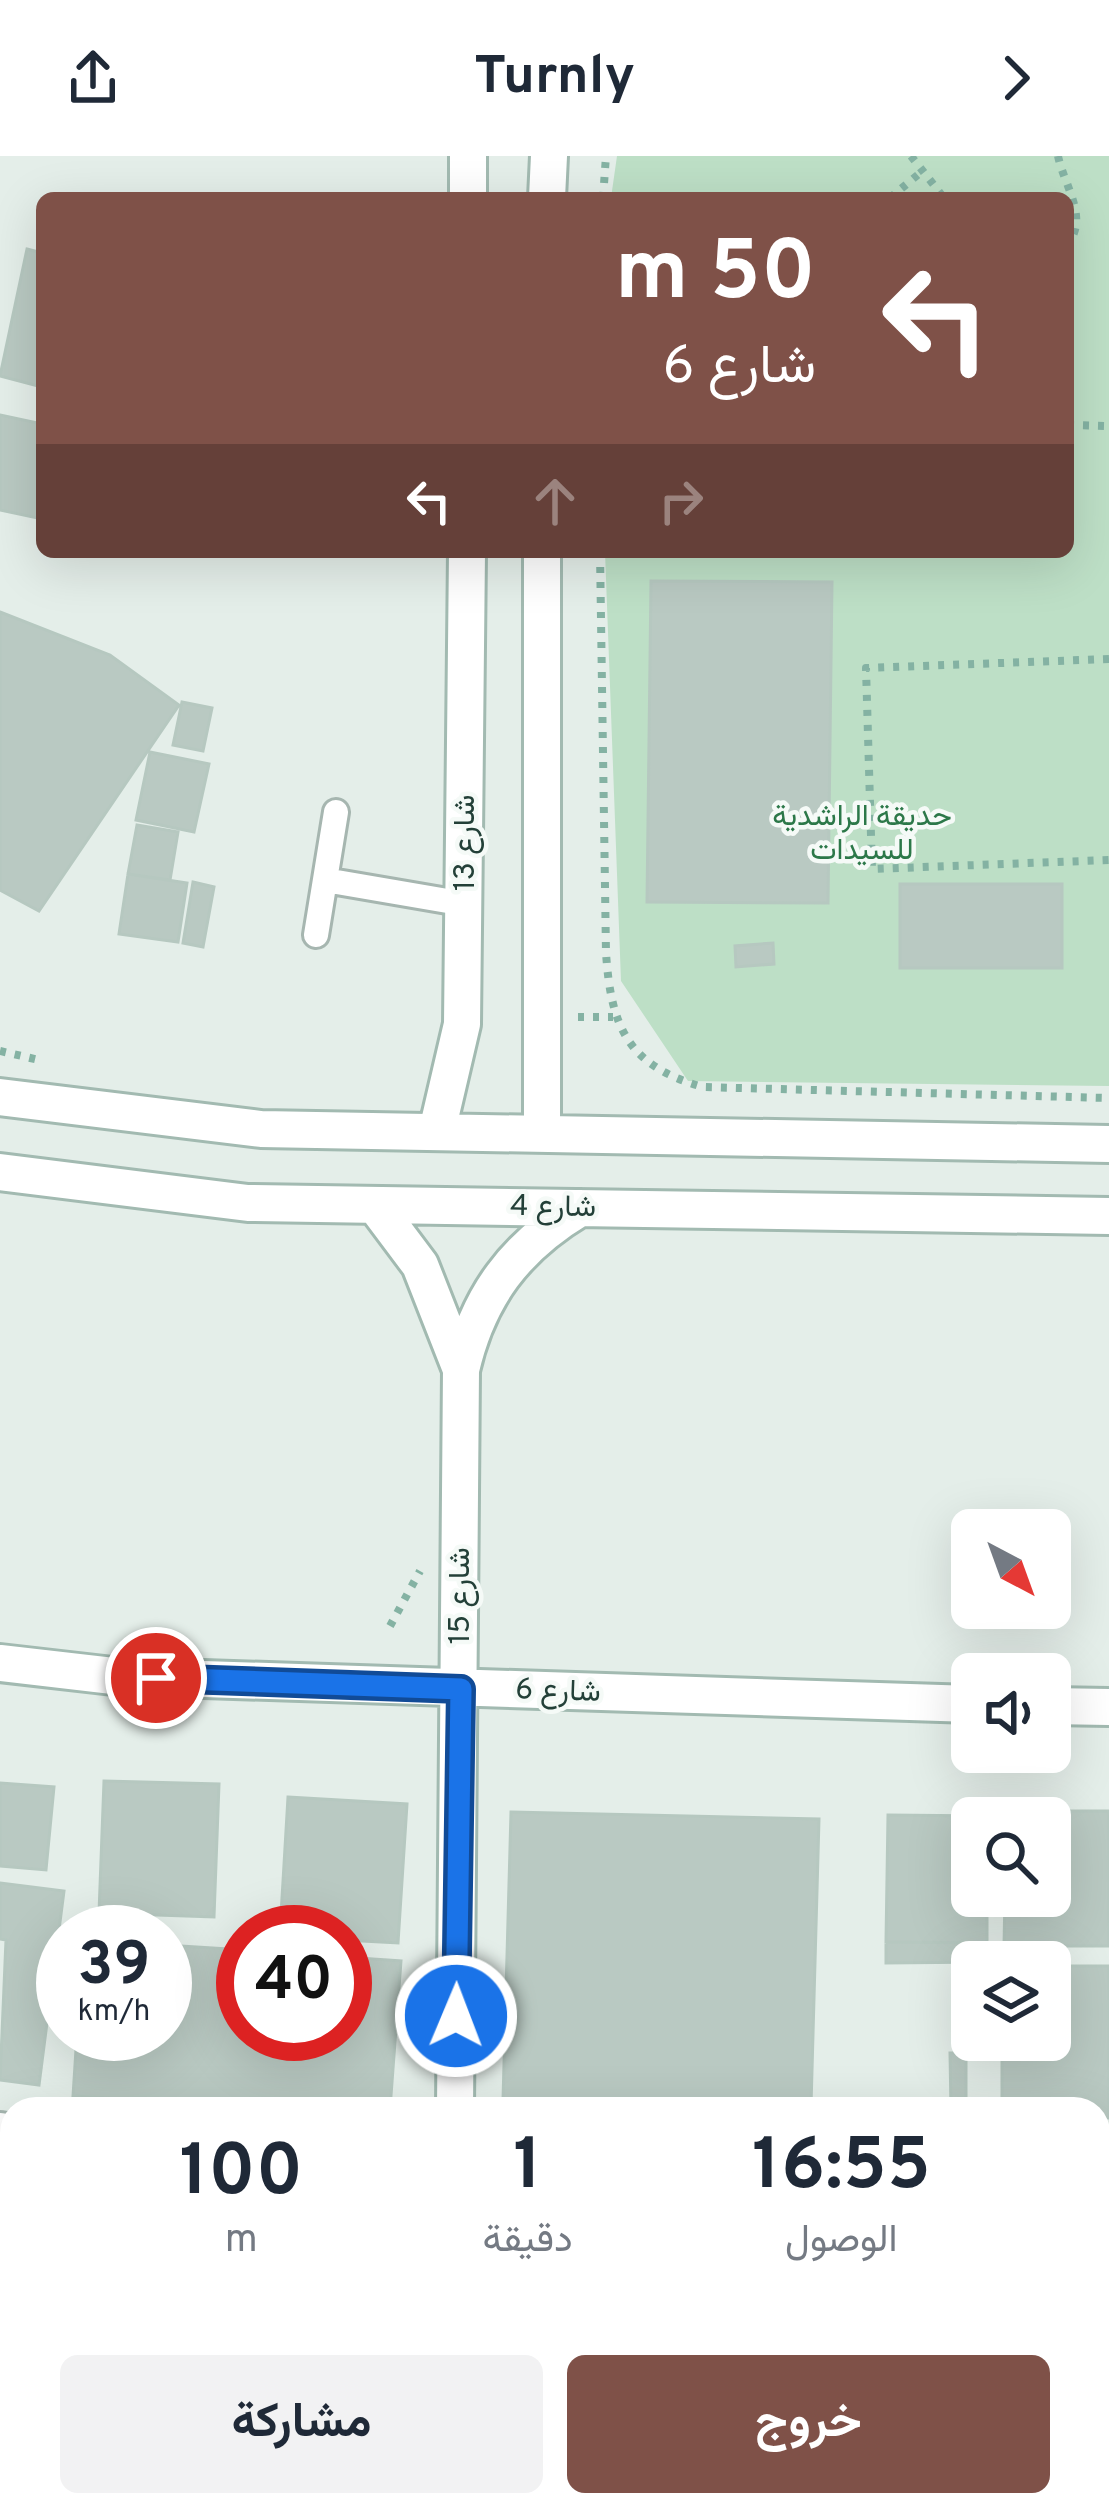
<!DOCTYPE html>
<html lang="ar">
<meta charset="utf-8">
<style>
:root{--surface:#fff;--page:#f2f2f3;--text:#1f2937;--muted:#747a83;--accent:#7f5148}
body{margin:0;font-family:Overpass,Vazirmatn,sans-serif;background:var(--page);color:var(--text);direction:rtl;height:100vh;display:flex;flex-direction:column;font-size:45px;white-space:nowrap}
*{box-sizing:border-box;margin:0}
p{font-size:39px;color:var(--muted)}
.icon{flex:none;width:66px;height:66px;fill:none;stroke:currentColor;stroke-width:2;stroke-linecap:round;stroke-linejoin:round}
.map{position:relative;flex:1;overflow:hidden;direction:ltr}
.details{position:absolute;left:0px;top:1941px;width:1110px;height:420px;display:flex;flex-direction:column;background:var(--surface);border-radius:36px 36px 0 0;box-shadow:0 12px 48px #0002;direction:rtl}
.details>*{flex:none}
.banner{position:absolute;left:36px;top:36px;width:1038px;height:366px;border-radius:18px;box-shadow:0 12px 48px #0002;direction:rtl;background:#7f5148;color:#fff;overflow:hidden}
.needle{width:78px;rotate:139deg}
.tools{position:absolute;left:951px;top:1353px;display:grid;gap:24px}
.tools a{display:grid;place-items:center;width:120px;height:120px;border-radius:18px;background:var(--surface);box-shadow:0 12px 48px #0002;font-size:60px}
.speed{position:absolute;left:36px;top:1749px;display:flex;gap:24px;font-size:60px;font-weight:700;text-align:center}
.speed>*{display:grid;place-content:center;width:156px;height:156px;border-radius:50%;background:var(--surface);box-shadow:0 12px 48px #0002;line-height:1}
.speed small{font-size:30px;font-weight:400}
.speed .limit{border:18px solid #d22;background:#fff;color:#111}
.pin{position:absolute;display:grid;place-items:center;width:102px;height:102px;color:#fff;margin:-51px;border:6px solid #fff;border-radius:50%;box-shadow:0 3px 12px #0007}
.me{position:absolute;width:132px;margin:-66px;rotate:1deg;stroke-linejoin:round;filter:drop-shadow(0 0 9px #0008)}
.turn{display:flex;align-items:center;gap:42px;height:252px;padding:0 60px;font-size:54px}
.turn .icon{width:156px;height:156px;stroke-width:2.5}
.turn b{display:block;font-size:84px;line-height:102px}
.lanes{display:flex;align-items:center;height:114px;padding:0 60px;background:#0003;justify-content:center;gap:60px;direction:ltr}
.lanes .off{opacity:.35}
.eta{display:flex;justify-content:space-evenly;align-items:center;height:204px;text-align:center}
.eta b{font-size:72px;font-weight:700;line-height:84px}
.button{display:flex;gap:24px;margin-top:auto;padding:24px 60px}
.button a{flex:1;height:138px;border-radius:18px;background:var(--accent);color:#fff;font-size:48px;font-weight:700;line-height:138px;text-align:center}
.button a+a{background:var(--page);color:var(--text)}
header{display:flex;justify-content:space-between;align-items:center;height:156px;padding:0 60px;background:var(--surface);font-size:54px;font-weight:700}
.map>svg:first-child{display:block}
.green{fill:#bddfc6}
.building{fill:#b9c9c2;stroke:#b6c8c0;stroke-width:3}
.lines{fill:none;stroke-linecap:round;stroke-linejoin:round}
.lane-casing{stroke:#a6b6b0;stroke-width:30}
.street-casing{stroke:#a6b6b0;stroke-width:42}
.secondary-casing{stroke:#a2bab1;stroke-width:42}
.path{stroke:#84b2a3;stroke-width:8;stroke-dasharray:6 9;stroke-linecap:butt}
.lane{stroke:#fff;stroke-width:24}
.street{stroke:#fff;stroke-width:36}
.secondary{stroke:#fff;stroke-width:36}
.route-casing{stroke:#114b97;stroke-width:30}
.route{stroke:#1a73e8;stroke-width:21}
.labels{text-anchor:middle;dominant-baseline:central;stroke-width:9;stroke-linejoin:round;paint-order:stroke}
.park-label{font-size:30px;fill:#2c7849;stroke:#f5faf7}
.street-label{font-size:30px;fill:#234038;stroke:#f5faf7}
</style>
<header><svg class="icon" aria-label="forward" viewBox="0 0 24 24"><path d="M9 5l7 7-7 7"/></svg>Turnly<svg class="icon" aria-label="share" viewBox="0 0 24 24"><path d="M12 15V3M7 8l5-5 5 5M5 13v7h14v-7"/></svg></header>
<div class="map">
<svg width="1109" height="2361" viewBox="0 0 1109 2361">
<rect width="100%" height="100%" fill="#e4eee9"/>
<path class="green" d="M617 0H1109V930L688 925 621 825 605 396H1068V42H611Z"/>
<path class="building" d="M27 93 42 97V231L0 220Z
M0 259 42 268V363L0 354Z
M651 425 832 426 828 747 647 746Z
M0 456 110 499 179 549 39 755 0 734Z
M182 546 212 552 203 595 173 589Z
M150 596 209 608 194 676 136 664Z
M137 669 178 676 170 724 128 718Z
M128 718 187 727 178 786 119 778Z
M193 726 214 731 203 791 183 787Z
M900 728H1062V812H900Z
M773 787 774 808 736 811 735 790Z
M104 1625 219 1628 214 1761 99 1757Z
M0 1627 54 1631 46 1714 0 1710Z
M288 1641 407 1648 398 1787 345 1784V1776H280Z
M1005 1655H1109V1790H1004L1005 1740H1050V1662H1005Z
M511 1656 819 1663 811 1950 503 1944Z
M888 1659 989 1660 972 1662V1740H987V1787L886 1786Z
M0 1727 64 1735 39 1929 0 1924 6 1784 0 1783Z
M886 1786 987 1787V1806L886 1807Z
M165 1789 243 1794V1878H345V1801L401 1805 390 1953H271L73 1940 77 1878H165Z
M1050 1810H1109V1962H1098V1953H1002V1884H1050Z
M950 1897H966V1953H951Z
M1098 2097H1109V2196H1098Z
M0 2182 6 2282 0 2287Z
M89 2349H225V2361H89Z
M255 2349H371V2361H255Z"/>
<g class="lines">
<defs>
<path id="lane" d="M325 724 465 748
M316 779 336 656
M1098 2249H1109"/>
<path id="street" d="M0 1975 12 1977
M1098 2007H1109
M36 2361V2349"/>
<path id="secondary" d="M468 42V0
M547 42 549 0
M0 941 261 973 1109 988
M437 975 462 868 467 396
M542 978V396
M0 1016 248 1047 1109 1060
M375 1049 420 1109 460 1211
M0 1507 113 1520 972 1548
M1050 1550 1109 1551
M455 1953 461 1214C478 1140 515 1091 580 1052
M447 2361 448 2349"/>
</defs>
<use href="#lane" class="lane-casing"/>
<use href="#street" class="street-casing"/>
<use href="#secondary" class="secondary-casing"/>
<path class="path" d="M911 0 944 42
M1058 0C1064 29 1089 62 1068 87
M603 42 606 0
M890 42 920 17
M1068 269 1109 270
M600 396 606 797C611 870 627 910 703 931L1109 942
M1109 503 866 512 872 713 1109 704
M578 861H613
M0 895 39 904
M390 1470 420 1415"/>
<use href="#lane" class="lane"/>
<use href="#street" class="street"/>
<use href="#secondary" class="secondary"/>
</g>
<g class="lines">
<defs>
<path id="route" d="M156 1522 461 1533 456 1860"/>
</defs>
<use href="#route" class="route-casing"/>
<use href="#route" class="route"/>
</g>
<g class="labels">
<g class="park-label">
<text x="862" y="661">حديقة الراشدية<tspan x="862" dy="34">للسيدات</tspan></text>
</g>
<g class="street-label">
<text transform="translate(466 687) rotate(-90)">شارع 13</text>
<text transform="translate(553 1052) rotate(1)">شارع 4</text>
<text transform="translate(461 1440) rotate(-90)">شارع 15</text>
<text transform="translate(558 1536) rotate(2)">شارع 6</text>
</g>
</g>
</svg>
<div class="tools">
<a><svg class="needle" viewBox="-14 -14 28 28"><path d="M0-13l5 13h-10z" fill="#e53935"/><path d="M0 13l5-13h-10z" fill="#747a83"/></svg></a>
<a><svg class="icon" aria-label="sound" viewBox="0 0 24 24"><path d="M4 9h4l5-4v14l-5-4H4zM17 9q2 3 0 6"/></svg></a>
<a><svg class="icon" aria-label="search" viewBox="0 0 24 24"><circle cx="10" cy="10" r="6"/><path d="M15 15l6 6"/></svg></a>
<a><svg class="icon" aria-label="layers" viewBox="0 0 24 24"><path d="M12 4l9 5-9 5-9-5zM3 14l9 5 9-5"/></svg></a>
</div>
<div class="speed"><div>39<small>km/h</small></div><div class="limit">40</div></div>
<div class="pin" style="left:156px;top:1522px;background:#d93025"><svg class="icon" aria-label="arrive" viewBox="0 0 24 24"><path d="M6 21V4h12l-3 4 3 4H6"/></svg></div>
<svg class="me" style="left:456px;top:1860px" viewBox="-20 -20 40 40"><circle r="17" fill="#1a73e8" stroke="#fff" stroke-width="3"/><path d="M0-11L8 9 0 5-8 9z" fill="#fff"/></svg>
<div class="banner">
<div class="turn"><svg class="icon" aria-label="left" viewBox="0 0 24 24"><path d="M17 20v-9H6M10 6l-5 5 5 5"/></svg><div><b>50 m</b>شارع 6</div></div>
<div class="lanes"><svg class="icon" aria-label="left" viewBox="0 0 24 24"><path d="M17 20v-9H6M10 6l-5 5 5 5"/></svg><svg class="icon off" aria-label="ahead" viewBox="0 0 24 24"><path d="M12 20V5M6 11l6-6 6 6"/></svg><svg class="icon off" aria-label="right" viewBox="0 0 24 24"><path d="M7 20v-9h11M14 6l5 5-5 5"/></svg></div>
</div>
<section class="details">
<div class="eta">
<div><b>16:55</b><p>الوصول</p></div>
<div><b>1</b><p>دقيقة</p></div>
<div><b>100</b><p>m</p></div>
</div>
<div class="button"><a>خروج</a><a>مشاركة</a></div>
</section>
</div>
